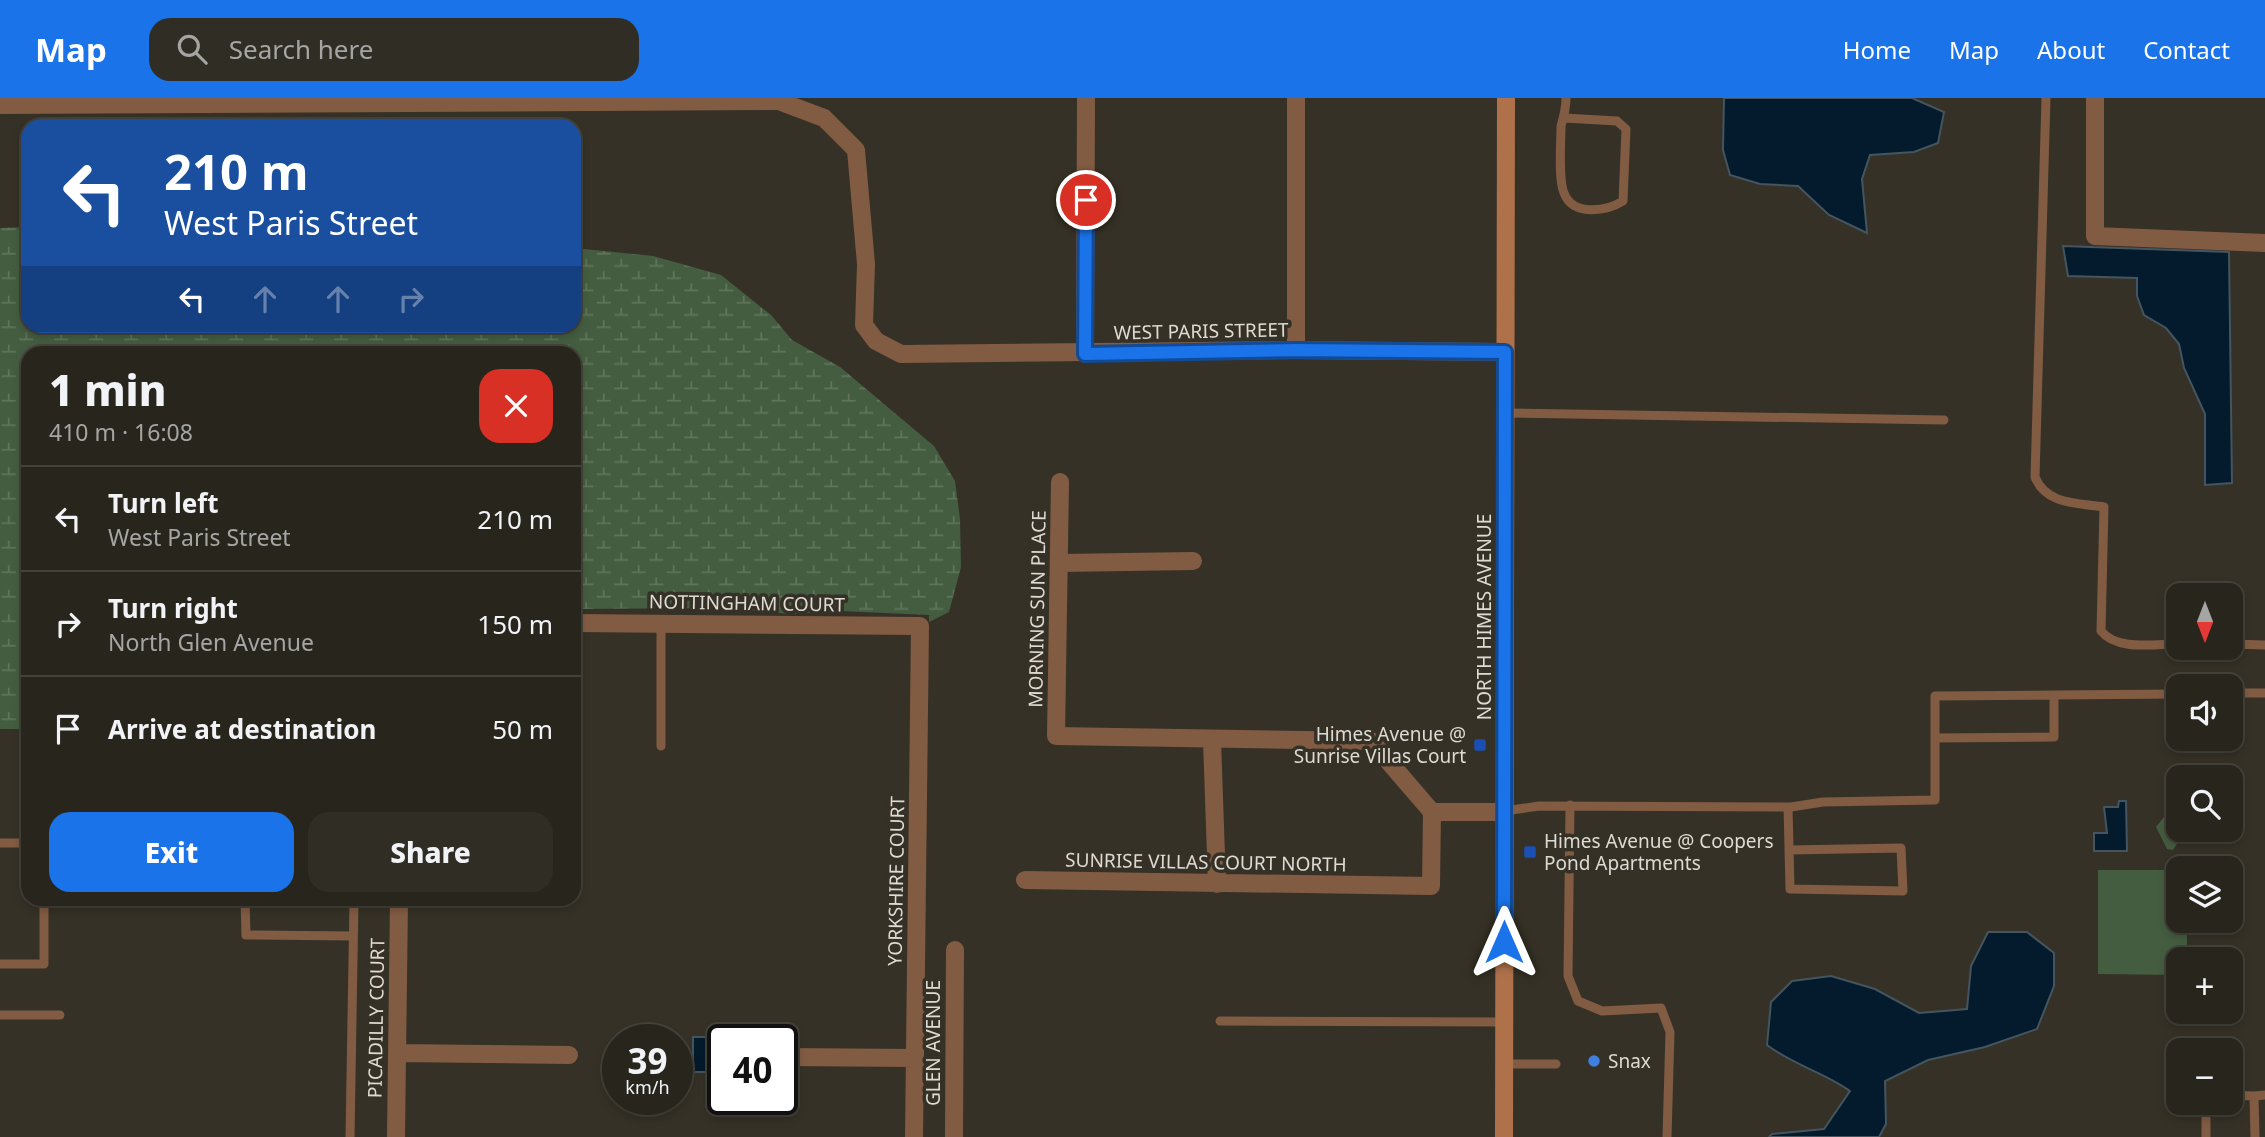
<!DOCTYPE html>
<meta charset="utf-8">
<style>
:root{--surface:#28251c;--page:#302d25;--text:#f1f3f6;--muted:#a5a5a3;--line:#44423b;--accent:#1a73e8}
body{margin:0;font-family:"Noto Sans",sans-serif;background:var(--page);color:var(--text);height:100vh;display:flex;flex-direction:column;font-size:26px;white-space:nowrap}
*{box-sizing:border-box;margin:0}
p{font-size:23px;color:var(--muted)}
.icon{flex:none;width:38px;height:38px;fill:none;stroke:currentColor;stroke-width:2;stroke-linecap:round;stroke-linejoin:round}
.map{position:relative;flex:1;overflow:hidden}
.side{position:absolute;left:21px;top:248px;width:560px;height:560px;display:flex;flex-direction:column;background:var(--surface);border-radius:21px;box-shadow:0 4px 10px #0003,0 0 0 2px var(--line)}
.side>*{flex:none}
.banner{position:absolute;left:21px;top:21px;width:560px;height:214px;border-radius:21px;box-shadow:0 4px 10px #0003,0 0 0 2px var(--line);background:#1a4fa0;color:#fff;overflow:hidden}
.needle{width:46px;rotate:180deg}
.controls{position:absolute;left:2166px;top:485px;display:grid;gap:14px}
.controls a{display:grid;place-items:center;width:77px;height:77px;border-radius:14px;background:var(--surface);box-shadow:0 4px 10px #0003,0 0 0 2px var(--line);font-size:35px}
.speed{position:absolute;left:602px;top:926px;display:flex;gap:14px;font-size:35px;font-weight:700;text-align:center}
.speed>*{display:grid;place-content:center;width:91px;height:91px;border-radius:50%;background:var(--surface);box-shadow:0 4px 10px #0003,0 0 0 2px var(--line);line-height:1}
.speed small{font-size:18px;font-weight:400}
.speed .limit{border:4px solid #111;border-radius:10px;background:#fff;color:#111}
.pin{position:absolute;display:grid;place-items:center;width:60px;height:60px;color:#fff;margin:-30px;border:4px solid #fff;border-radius:50%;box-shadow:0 2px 7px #0007}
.me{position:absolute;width:77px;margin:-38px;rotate:0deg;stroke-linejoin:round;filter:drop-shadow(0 0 5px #0008)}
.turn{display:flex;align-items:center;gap:24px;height:147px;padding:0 28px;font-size:32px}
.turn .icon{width:91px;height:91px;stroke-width:2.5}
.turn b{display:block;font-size:49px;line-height:60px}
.lanes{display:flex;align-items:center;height:66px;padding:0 28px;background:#0003;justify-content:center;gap:35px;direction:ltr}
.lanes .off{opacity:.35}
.round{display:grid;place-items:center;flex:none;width:74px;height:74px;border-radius:21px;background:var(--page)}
.head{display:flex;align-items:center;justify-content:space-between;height:119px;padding:0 28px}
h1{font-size:42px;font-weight:800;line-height:52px}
.cta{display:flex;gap:14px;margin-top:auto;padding:14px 28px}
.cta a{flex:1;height:80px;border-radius:21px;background:var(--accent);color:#fff;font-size:28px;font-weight:800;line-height:80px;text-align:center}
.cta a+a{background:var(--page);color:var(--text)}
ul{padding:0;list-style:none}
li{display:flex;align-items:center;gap:21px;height:105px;padding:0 28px;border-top:2px solid var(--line)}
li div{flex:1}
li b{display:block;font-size:26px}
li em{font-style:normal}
header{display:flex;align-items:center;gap:42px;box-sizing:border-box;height:98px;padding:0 35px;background:var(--accent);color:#fff}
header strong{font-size:33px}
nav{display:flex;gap:38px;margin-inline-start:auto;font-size:24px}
.search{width:490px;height:63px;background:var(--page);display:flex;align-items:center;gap:18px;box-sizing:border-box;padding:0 24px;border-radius:21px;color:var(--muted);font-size:26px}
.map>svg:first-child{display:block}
.wetland{fill:url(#wetland-marsh)}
.green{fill:#445d40}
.water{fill:#031b2d;stroke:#44555f;stroke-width:2}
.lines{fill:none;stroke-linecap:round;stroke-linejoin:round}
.lane{stroke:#825b43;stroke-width:9}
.street{stroke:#825b43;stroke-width:18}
.secondary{stroke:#ae714a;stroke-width:18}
.route-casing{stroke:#114b97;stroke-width:18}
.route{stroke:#1a73e8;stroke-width:12}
.transit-dot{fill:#1a4fb4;stroke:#353126;stroke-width:2.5}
.shop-dot{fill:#3f7fe0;stroke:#353126;stroke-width:2.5}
.labels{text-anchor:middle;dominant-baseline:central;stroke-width:7;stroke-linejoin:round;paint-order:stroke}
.street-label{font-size:19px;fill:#dddbd4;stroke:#353126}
.poi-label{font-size:19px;fill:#dddbd4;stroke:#353126;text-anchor:start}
</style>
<header>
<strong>Map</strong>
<div class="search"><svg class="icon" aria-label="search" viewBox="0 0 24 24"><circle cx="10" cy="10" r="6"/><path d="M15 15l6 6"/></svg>Search here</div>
<nav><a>Home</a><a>Map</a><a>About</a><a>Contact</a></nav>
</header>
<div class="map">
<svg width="2265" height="1039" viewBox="0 0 2265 1039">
<defs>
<pattern id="wetland-marsh" width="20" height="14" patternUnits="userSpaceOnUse" patternTransform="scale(1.75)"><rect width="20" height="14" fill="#445d40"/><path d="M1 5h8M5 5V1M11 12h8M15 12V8" fill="none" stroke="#5f745b"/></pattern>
</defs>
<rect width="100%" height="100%" fill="#353126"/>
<path class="wetland" d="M28 129V228H574V150L653 158 721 177 771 217 792 242 840 269 934 348 955 383 960 421 961 469 949 514 929 524V517L840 513 790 516 727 510 574 511V256H28V631H0V130Z"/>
<path class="green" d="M2174 716 2179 720V732L2185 733 2173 752 2167 751 2156 729 2164 719Z
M2098 772H2179V822L2187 823V861H2179V877L2098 876Z"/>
<path class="water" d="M1724 0H1912L1944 14 1938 45 1914 54 1870 57 1862 81 1867 135 1829 117 1798 88 1760 86 1730 77 1723 52Z
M2063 148 2229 154 2232 385 2205 387V316L2184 270 2179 246 2166 230 2144 217 2137 198V180L2068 178Z
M2119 703H2126L2127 753H2094V735H2107L2104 709H2118Z
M1988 834H2027L2054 855V888L2037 931 1985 949 1928 962 1885 983 1886 1026 1879 1039H1769L1772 1036 1824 1031 1850 993C1823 974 1793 967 1767 947L1771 904 1792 883 1831 878 1875 891 1919 915 1967 911 1971 868Z
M693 939H711V974H693Z"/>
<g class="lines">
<path class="lane" d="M2046 0 2035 379C2046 407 2078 405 2104 409L2101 533C2117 553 2154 546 2179 546
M1564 20 1617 23 1626 31 1623 103C1607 113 1573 119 1564 95 1558 81 1561 45 1561 28 1564 18 1566 11 1566 0
M1505 315 1944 322
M661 525V648
M2231 546 2265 547
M2231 595H2265
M1935 640V598L2054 597
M1570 707 1568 878 1578 903 1602 913 1661 910 1670 934 1667 1039
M1788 709 1790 791 1903 793 1901 750 1789 752
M1505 713 1539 708 1791 709 1823 704 1935 702V640L2054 639V597L2179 596
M0 745H28
M245 802 246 837 353 838
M0 866H44V802
M0 917H60
M1220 923 1504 924
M1504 966H1556
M2231 997 2254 998
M2206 1004V1039
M350 1039 354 802
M2255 1039 2254 998 2265 997"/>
<path class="street" d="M2095 0V138L2265 145
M0 7 779 3 824 20 856 52 866 166 864 227 876 243 901 256 1296 252 1505 254
M1296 252V0
M1085 256 1086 0
M1060 465 1193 463
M574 525 920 528 914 1039
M1212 642 1217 786
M1432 714H1504
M1025 782 1431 788 1432 714 1371 643 1056 638 1060 384
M397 955 569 957
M782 959 915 960
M396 1039 399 802
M954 1039 955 852"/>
<path class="secondary" d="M1504 1039 1506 0"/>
</g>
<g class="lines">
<defs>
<path id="route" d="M1086 102 1085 256 1296 252 1505 254 1504 844"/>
</defs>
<use href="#route" class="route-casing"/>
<use href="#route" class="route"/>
</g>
<g class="transit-dot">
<rect x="1473" y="640" width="14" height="14" rx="3.5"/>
<rect x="1523" y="747" width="14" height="14" rx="3.5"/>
</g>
<circle class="shop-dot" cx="1594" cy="963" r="7"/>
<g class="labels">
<g class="street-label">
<text transform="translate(1201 233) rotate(-1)">WEST PARIS STREET</text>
<text transform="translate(747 505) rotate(1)">NOTTINGHAM COURT</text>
<text transform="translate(1037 511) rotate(-89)">MORNING SUN PLACE</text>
<text transform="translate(1484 519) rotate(-90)">NORTH HIMES AVENUE</text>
<text transform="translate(1206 764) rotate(1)">SUNRISE VILLAS COURT NORTH</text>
<text transform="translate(896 783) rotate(-89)">YORKSHIRE COURT</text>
<text transform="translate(376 920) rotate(-89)">PICADILLY COURT</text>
<text transform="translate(933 945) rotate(-90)">GLEN AVENUE</text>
</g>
<g class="poi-label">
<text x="1466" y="636" text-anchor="end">Himes Avenue @<tspan x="1466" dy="22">Sunrise Villas Court</tspan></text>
<text x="1544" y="743">Himes Avenue @ Coopers<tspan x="1544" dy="22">Pond Apartments</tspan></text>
<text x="1608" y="963">Snax</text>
</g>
</g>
</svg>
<div class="controls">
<a><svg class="needle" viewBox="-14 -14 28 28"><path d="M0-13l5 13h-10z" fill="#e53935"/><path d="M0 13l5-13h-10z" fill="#a5a5a3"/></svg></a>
<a><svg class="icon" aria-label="sound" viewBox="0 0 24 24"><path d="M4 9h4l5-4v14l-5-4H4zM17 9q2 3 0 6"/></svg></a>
<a><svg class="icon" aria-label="search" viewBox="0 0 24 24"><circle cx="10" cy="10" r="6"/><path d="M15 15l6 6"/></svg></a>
<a><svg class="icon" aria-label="layers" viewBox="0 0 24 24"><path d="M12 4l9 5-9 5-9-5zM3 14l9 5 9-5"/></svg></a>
<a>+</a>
<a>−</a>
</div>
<div class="speed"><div>39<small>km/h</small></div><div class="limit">40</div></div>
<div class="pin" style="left:1086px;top:102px;background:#d93025"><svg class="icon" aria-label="arrive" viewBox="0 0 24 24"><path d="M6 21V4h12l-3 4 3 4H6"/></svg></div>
<svg class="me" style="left:1504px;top:844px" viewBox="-20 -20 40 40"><path d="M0-17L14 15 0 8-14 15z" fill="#1a73e8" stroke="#fff" stroke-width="4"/></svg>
<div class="banner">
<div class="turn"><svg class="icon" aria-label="left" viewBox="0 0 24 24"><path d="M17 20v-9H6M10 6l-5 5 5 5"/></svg><div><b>210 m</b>West Paris Street</div></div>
<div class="lanes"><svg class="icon" aria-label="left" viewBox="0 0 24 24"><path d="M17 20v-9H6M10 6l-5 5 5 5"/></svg><svg class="icon off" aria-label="ahead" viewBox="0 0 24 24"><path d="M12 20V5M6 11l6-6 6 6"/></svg><svg class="icon off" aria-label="ahead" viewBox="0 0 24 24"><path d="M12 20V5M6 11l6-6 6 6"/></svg><svg class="icon off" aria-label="right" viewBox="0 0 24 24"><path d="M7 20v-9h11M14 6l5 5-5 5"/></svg></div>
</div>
<section class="side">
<div class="head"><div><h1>1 min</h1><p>410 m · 16:08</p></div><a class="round" style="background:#d93025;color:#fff"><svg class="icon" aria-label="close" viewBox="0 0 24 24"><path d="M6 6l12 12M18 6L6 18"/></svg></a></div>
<ul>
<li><svg class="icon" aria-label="left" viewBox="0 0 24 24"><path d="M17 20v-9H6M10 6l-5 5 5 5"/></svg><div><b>Turn left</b><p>West Paris Street</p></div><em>210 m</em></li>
<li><svg class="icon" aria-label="right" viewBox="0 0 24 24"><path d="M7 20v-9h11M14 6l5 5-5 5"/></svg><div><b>Turn right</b><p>North Glen Avenue</p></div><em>150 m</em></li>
<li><svg class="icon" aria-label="arrive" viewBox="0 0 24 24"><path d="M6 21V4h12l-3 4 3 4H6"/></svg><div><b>Arrive at destination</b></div><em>50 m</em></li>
</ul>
<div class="cta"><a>Exit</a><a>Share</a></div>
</section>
</div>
